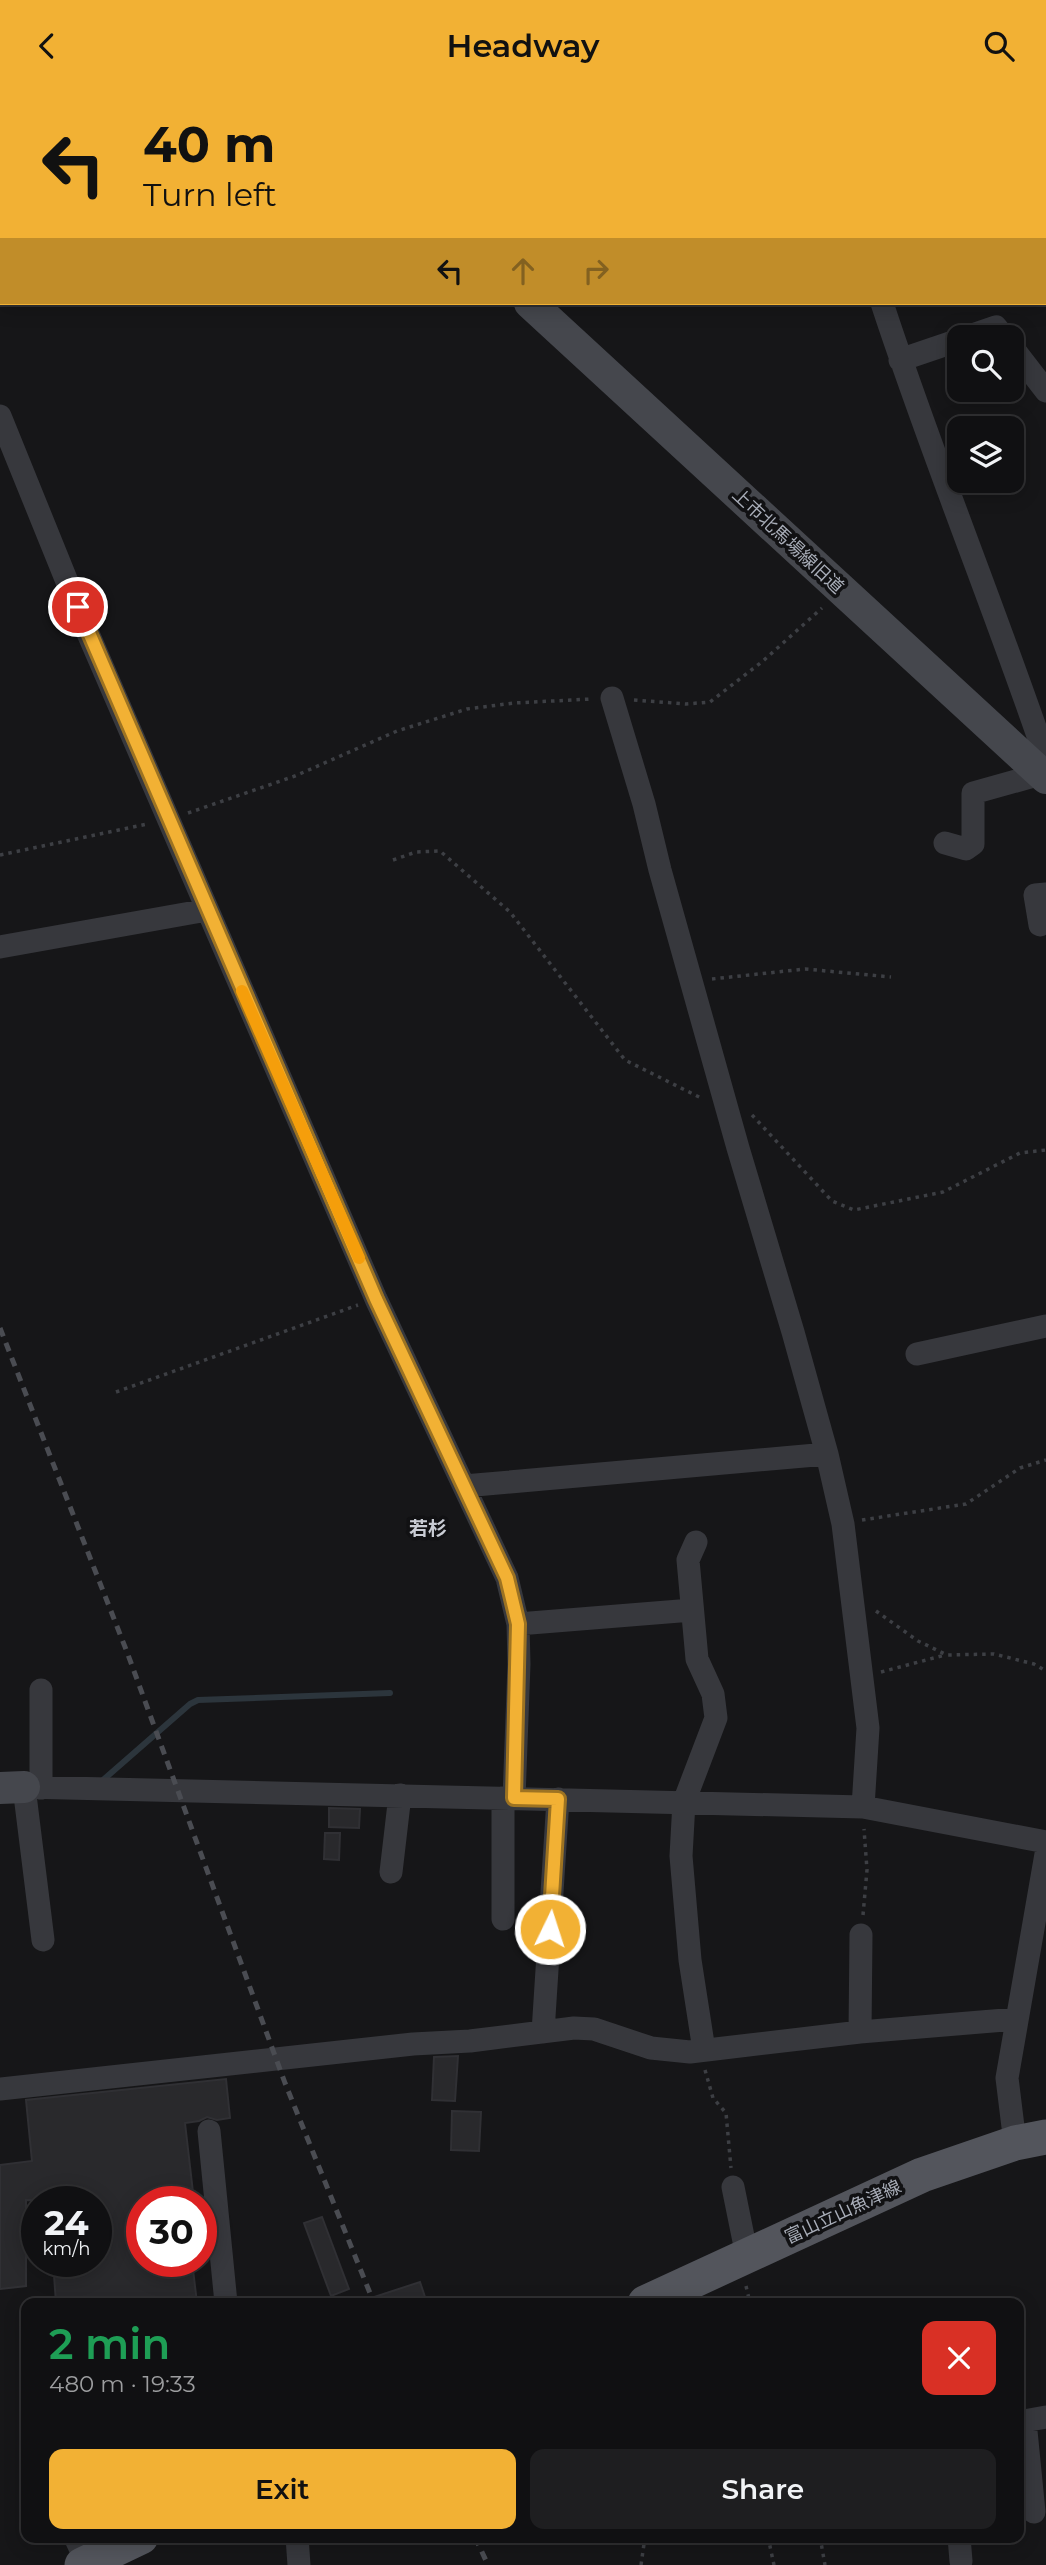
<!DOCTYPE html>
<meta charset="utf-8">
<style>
:root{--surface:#101012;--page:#1e1e20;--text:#f1f3f6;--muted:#9c9d9f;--line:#303032;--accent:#f2b134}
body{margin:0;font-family:Montserrat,"Noto Sans JP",sans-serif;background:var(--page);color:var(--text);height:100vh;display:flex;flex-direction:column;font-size:26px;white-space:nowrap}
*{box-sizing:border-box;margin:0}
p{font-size:23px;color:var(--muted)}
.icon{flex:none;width:38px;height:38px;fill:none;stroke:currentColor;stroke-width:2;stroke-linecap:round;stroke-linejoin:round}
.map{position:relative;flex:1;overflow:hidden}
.details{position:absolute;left:21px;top:2207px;width:1003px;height:245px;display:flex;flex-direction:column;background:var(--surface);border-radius:14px;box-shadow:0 4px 18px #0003,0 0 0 2px var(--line)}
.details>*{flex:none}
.hud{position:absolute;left:0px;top:0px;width:1046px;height:214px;box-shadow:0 4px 18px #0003,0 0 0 2px var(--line);background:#f2b134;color:#111;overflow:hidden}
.buttons{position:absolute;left:947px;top:234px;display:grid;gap:14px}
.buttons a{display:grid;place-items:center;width:77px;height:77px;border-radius:14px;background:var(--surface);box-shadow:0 4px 18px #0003,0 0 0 2px var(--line);font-size:35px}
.speed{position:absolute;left:21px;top:2095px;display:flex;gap:14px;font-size:35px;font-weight:700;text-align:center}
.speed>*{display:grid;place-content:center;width:91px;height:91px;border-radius:50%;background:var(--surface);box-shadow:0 4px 18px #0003,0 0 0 2px var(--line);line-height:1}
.speed small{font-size:18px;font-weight:400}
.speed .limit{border:10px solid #d22;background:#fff;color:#111}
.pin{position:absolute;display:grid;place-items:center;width:60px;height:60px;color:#fff;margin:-30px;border:4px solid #fff;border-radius:50%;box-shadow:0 2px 7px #0007}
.me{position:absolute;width:77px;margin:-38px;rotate:4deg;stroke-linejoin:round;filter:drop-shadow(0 0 5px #0008)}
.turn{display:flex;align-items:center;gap:24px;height:147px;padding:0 28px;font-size:32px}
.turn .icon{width:91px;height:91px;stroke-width:2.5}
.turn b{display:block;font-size:49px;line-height:60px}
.lanes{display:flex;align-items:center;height:66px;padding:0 28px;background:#0003;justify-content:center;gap:35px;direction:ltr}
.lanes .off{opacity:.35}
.round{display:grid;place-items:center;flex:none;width:74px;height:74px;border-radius:14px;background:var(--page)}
.summary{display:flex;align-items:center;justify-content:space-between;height:119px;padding:0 28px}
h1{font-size:42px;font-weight:600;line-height:52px;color:#1e9e55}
.button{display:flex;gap:14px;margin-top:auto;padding:14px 28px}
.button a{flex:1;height:80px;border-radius:14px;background:var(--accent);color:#111;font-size:28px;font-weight:600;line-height:80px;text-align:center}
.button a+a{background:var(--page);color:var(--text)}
header{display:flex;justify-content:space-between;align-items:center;height:91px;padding:0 28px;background:var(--accent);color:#111;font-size:32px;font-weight:600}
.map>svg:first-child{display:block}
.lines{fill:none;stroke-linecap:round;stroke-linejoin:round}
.stream{stroke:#2c353c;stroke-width:6}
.building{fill:#29292c;stroke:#303034;stroke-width:2}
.path{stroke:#3d3f44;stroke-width:3.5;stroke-dasharray:3.5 5;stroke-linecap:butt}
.street{stroke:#37383d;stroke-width:23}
.secondary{stroke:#45474d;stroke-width:32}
.primary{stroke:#53555c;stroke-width:35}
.rail{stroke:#4a4c52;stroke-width:5;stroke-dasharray:9 7;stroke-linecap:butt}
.route-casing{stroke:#9d7322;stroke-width:18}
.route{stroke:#f2b134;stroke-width:12}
.slow{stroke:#f59e0b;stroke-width:12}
.labels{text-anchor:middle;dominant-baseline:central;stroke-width:7;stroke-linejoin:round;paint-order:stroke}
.street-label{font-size:18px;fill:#a8adb8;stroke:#111113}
.neighbourhood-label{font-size:19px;font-weight:bold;fill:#c9ccd4;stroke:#111113}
</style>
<header><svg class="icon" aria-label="back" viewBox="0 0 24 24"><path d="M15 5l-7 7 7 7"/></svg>Headway<svg class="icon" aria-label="search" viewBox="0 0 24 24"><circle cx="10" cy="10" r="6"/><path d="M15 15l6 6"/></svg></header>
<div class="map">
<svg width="1046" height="2474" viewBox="0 0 1046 2474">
<rect width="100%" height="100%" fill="#161618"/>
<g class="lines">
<path class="stream" d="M103 1689 190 1613 198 1609 390 1602"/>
</g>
<path class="building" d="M329 1717 360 1718 359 1737 329 1736Z
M325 1742H340L339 1769 324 1768Z
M458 1965 455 2010 432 2009 434 1966Z
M226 1988 230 2027 217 2029 207 2026 199 2030 185 2032 194 2110H142V2170H192L197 2212H56L53 2170H96V2110L26 2109V2195L0 2198V2074L32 2070 26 2009Z
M452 2020 481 2021 479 2060 451 2059Z
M322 2126 349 2198 331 2205 304 2132Z
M420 2191 427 2212H365V2209Z"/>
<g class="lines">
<path class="path" d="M143 2 147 0
M0 59 2 58
M634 609 686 613 710 611 763 570 822 517
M188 722 295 685 397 640 467 618 514 612 591 608
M0 764 147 733
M393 769 416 761 440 760 510 821 625 969 701 1007
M712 888 805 878 891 886
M752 1024 832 1110 854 1119 943 1101 1020 1062 1046 1059
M116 1301 358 1214
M862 1429 966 1413 1020 1377 1046 1369
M876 1520 918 1550 947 1564 994 1563 1034 1573 1046 1580
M881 1581 945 1564
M863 1824 867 1779 864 1738
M705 1979 713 2007 726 2022 731 2077
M746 2195 750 2212
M768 2446 774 2474
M820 2446 825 2474
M641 2474 645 2446"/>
<path class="street" d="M820 0 821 2
M536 2 542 0
M860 2 863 0
M882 212C932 365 994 515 1046 668
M964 247 996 236 1005 247
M1012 256 1046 300
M900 269 959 249
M0 325 87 540 376 1208 507 1487 518 1533 519 1573 514 1707
M612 607 644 713 660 779 738 1057 793 1241 827 1363 843 1433 868 1637 863 1716
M945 752 966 758 973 753V702L1041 683
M1040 834 1035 804 1046 803
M0 856 207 819
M917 1263 1046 1235
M464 1395 827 1363
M696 1451 688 1469 697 1568 713 1603 716 1627 684 1711 681 1765 690 1869 704 1959
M518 1533 692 1519
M41 1599V1697
M503 1707V1828
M391 1781 400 1704
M43 1849 24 1696 863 1716 1046 1751
M543 1941 558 1708
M860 1941 861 1844
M0 1998 413 1953 470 1950 574 1937 594 1938 651 1957 690 1961 860 1941 1017 1928
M209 2040 226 2212
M1015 2052 1007 1987 1046 1763
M733 2096 747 2165
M1025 2330 1034 2421
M1018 2331 1046 2326
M75 2446 87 2472
M297 2446 299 2474
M959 2446 961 2470"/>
<path class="secondary" d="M300 0 302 2
M530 212 1046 687
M0 1697 24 1696"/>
<path class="primary" d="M645 2212 922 2084 1015 2052 1046 2046
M82 2474 141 2446"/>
<path class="rail" d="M0 1237 127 1561 285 1992 374 2212
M475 2446 488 2474"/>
</g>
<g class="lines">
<defs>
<path id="route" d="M78 516 376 1208 507 1487 518 1533 514 1707 558 1708 550 1838"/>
</defs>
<use href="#route" class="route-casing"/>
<use href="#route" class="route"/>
<path class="slow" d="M242 900 359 1167"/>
</g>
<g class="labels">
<g class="street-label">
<text transform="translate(788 450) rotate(43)">上市北馬場線旧道</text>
<text transform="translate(843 2121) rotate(-25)">富山立山魚津線</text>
</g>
<g class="neighbourhood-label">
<text x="428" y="1437">若杉</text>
</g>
</g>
</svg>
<div class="buttons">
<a><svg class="icon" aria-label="search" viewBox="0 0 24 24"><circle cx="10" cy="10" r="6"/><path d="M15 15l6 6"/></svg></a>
<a><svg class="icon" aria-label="layers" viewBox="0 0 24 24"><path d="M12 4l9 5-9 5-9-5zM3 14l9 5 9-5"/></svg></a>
</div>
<div class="speed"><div>24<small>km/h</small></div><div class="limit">30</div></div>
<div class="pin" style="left:78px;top:516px;background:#d93025"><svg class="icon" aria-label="arrive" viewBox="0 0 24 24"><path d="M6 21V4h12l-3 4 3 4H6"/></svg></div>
<svg class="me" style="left:550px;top:1838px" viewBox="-20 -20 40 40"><circle r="17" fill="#f2b134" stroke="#fff" stroke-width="3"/><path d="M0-11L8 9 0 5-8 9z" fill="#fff"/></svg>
<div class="hud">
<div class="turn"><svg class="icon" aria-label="left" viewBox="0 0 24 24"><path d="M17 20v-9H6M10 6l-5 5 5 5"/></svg><div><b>40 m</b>Turn left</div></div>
<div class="lanes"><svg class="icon" aria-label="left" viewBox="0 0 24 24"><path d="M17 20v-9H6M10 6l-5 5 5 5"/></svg><svg class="icon off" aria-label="ahead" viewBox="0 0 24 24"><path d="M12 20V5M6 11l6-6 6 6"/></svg><svg class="icon off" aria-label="right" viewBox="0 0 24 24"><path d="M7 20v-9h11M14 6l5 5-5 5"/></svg></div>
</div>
<section class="details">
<div class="summary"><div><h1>2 min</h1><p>480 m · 19:33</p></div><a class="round" style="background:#d93025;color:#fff"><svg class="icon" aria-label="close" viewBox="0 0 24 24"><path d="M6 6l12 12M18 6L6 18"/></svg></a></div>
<div class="button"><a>Exit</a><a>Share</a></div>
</section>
</div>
